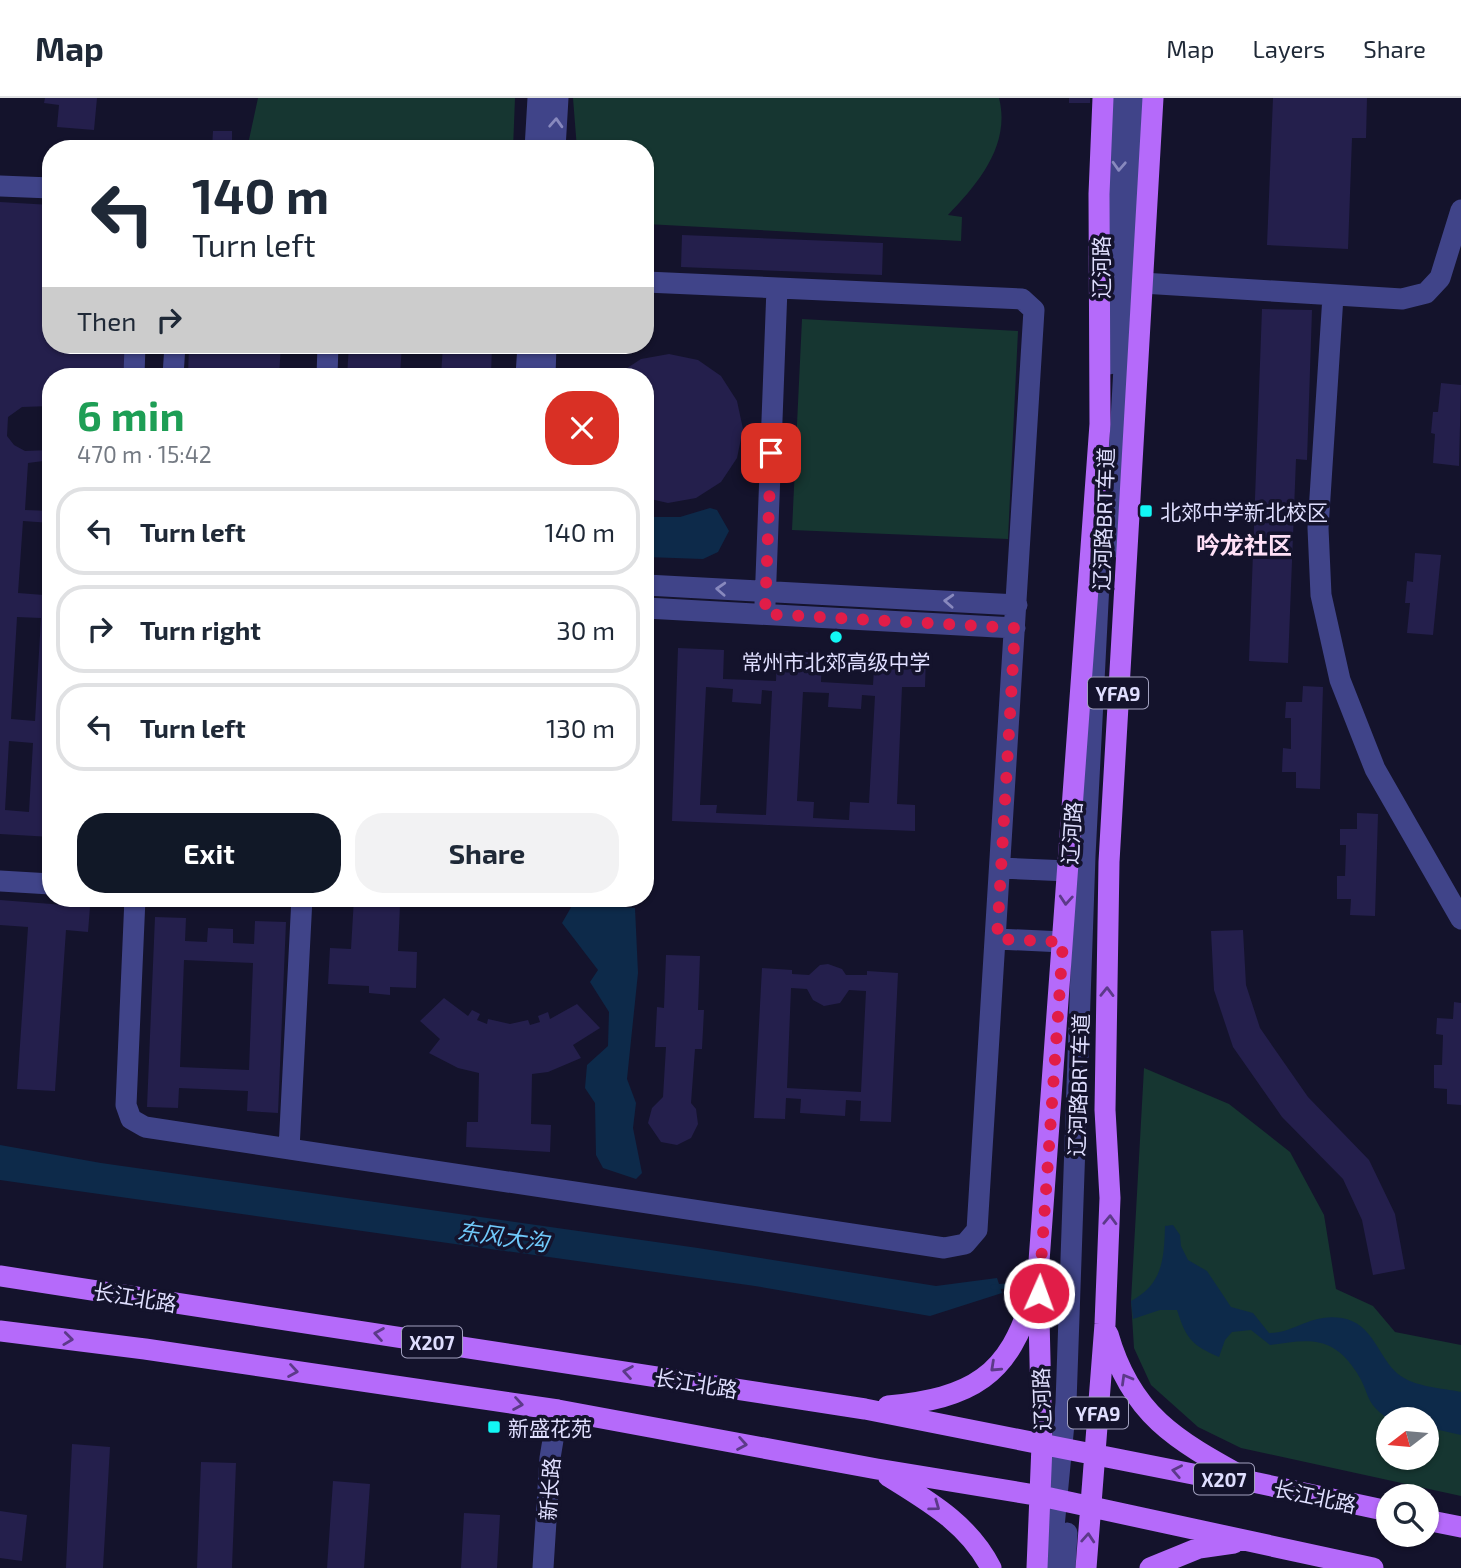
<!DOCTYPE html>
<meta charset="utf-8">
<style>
:root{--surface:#fff;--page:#f2f2f3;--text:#1f2937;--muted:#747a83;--line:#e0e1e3;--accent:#111827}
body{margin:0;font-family:"Exo 2","Noto Sans SC",sans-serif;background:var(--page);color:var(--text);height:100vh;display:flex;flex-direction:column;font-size:26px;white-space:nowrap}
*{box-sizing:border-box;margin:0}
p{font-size:23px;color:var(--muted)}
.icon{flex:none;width:38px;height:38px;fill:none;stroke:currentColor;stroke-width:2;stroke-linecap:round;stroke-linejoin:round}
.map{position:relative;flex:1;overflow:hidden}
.sheet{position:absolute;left:42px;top:270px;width:612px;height:539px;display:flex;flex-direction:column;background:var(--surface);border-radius:28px;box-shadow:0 2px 5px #0004}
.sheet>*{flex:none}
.banner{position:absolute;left:42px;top:42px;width:612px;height:214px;border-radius:28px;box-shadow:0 2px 5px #0004;background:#fff;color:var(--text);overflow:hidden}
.needle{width:46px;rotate:254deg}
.tools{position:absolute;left:1376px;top:1309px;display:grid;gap:14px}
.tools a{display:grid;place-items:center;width:63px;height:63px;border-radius:50%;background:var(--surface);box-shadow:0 2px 5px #0004;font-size:35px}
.pin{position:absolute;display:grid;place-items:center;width:60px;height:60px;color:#fff;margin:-30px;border-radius:14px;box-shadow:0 4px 10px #0006}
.me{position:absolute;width:77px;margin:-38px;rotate:2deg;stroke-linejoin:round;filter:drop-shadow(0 0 5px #0008)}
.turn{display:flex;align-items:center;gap:24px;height:147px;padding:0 35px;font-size:32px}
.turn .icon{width:91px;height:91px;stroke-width:2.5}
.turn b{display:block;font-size:49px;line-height:60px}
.then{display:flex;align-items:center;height:66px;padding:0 35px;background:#0003;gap:14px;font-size:26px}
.round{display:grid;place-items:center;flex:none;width:74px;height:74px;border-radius:28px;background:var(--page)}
.headline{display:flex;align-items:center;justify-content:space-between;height:119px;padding:0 35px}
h1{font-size:42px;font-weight:700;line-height:52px;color:#1e9e55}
.primary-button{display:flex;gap:14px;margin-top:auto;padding:14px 35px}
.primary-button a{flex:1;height:80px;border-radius:28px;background:var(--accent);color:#fff;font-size:28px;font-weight:700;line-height:80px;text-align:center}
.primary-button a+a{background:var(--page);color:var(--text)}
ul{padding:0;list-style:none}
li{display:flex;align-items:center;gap:21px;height:88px;margin:0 14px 10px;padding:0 21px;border:4px solid var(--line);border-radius:28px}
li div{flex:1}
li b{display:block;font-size:26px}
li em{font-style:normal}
header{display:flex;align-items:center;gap:42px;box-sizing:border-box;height:98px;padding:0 35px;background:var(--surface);border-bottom:2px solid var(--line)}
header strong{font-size:33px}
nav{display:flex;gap:38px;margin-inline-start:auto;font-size:24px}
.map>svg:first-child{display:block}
.green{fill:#163631;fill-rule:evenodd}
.water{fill:#0d2a4a}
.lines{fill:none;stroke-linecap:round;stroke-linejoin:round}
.stream{stroke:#0d2a4a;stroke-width:5}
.building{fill:#241f4c;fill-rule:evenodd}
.minor{stroke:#404489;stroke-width:21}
.major{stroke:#b56afa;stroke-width:21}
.oneway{stroke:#8889be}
.oneway2{stroke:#5c3a89}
.route{stroke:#e11d48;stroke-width:12;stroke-dasharray:0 21.6}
.poi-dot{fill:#12f7f5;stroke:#14132c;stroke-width:2.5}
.labels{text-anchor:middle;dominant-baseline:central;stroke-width:7;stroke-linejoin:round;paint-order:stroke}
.shield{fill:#14132c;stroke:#a2a1bf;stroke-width:2}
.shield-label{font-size:19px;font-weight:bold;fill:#dfdefe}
.street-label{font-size:21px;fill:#dfdefe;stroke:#14132c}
.poi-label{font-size:21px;fill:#dfdefe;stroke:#14132c;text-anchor:start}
.water-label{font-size:23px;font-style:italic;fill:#70c9fa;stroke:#14132c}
.quarter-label{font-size:24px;font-weight:bold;fill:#fee0f6;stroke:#14132c}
</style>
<header>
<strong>Map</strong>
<nav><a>Map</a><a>Layers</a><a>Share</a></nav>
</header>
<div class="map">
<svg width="1461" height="1470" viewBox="0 0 1461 1470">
<rect width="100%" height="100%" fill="#14132c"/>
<path class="green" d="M258 0H515L513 51H247Z
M573 0H999C1011 47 978 86 948 117L962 119 961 143 646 126V51H577Z
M802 221 1018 233 1008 441 792 432Z
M1144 970 1229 1006 1290 1054 1324 1117 1336 1191 1373 1208 1395 1234 1461 1247V1398L1241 1350 1198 1329 1151 1287 1134 1250 1131 1203ZM1388 1321H1426V1360H1388Z"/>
<path class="water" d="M710 410 717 412 729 433 718 454 703 461 646 459V419H680Z
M573 806 635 810 638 875 627 981 636 1005 633 1030 642 1075 636 1081 603 1070 596 1057 595 1005 585 990 587 967 608 948 609 914 590 884 598 872 562 825Z
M0 1047 101 1065 698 1150 936 1188 997 1180 1002 1195 930 1218 755 1188 92 1095 0 1082Z
M1173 1127 1180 1137 1181 1148 1188 1162 1207 1173 1231 1209 1253 1215 1269 1235C1295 1235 1310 1215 1342 1220 1373 1225 1378 1259 1398 1276 1414 1289 1442 1290 1461 1294V1337L1426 1329V1321L1387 1320C1364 1304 1370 1295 1357 1275 1333 1237 1309 1241 1270 1247L1251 1232 1232 1234 1225 1242 1219 1259C1191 1247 1186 1240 1177 1212H1160L1133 1221 1131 1203C1163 1186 1164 1161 1165 1128Z"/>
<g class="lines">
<path class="stream" d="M993 1189 1006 1188"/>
</g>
<path class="building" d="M45 0H97L94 32 57 29 59 7 44 5Z
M1069 0H1090V5H1069Z
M1273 0H1367L1366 40H1352L1348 151 1267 147Z
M213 33H232V51H212Z
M0 104 51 107V247H132L130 278H51V308L22 309 8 319 7 338 14 347 25 353 51 352V362L28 365 25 412 51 413V425L23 423 18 495 44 497 51 429V739L0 736ZM17 519 41 520 35 623 11 621ZM9 643 33 645 29 714 5 712Z
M682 137 883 145 882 177 681 169Z
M1262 211 1312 212 1307 362 1296 361 1288 565 1249 563Z
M189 247H281L279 278H188Z
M349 247H402L400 277 347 278Z
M443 247H492L491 278H441Z
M669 256 698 262 721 278 737 303 743 331 737 360 721 384 696 400 668 405 646 400V278H615L641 261Z
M1441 285 1461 287 1459 368 1433 365 1435 336 1431 335 1433 314H1438Z
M1415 455 1441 457 1433 537 1407 535 1410 505H1405L1407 483 1413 484Z
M678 550 724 552 723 581 776 583 777 553 822 555 821 584 873 587 875 555 926 557 925 589H902L897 706 915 707V733L672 723ZM706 589 733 591 732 604 761 606 762 592 772 593 766 717 716 715 717 707H700ZM803 594 829 595 828 609 861 611 862 597 875 598 869 705 850 704 849 722 813 720 814 704 797 703Z
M1303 588 1323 589 1320 691 1296 690V674H1282L1283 650 1291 651V620H1285L1286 604H1302Z
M1357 715 1378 716 1375 818 1350 817 1351 801H1337V778H1345L1346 747H1340V731H1357Z
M354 800H407V808L400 807 398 853 417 854 416 890 390 889V897L369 895V888L328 886 330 850 351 851Z
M0 802 90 809 88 834 66 832 55 993 17 991 28 829 0 827Z
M155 819 186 820 185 843 207 844 208 830 233 831V845L254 846 255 823 286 824 278 1015 247 1013 248 993 179 990 178 1010 147 1009ZM184 862 253 865 249 972 180 969Z
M1243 832 1246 887 1260 930 1308 999 1369 1062 1395 1116 1405 1171 1373 1177 1362 1122 1343 1081 1282 1019 1233 949 1214 892 1211 833Z
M666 857 700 858 698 912H704L702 951H695L691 1005 696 1011 698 1026 691 1040 677 1047 661 1044 648 1025 652 1010 663 999 666 949H655L657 909 664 910Z
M828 866 842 871 846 877H867V873L898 875 891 1024 860 1023 861 1003 846 1002 845 1018 800 1015 801 1001 786 1000 785 1021 754 1020 762 870 792 872V876L809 877 820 867ZM791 890 807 891 813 902 824 908 840 905 849 892 866 893 861 994 787 990Z
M444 900 468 918 472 912 480 916 477 922 487 926 488 921 510 926 528 922 530 927 540 924 538 918 548 914 550 921 577 906 600 930 573 947 581 960 548 974 532 976 531 1026 551 1027 550 1054 466 1049 467 1024H478L479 975 458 970 429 955 440 941 420 923Z
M1454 904 1461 905V1007L1447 1006V991L1434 990V967H1442L1443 937 1436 936 1437 920 1453 921Z
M72 1346 110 1349 103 1470H66Z
M201 1364 236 1365 232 1470H197Z
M333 1383 370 1386 364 1470H327Z
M0 1413 27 1417 22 1463 0 1460Z
M464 1415 500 1417 497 1470H461Z"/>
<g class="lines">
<path class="minor" d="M535 51 538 0
M555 51 558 0
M0 88 51 90
M1142 185 1402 201 1426 195 1440 180 1461 112
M1333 198 1318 430 1321 497 1340 582 1375 671 1461 821
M1109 266 1122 0
M134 278 135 247
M173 278 175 247
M327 278 328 247
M526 278 528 247
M545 278 546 247
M1114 449 1139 0
M646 487 1017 507
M765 506 777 190
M646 510 1015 530
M1001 770 1068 773
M0 783 51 786
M135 800 126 1007 131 1021 145 1029 944 1150 965 1146 977 1132 1034 212 1022 201 646 184
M997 841 1063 844
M289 1051 302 800
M543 1470 550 1360 558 1312
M1050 1470 1066 1305 1085 758 1102 427
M1065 1470 1067 1435"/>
<path class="major" d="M0 1178 865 1311 1213 1380 1253 1384 1388 1413
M0 1233 145 1251 558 1312 877 1371 1041 1398 1373 1470
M1108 1236C1131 1317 1176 1342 1245 1380
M888 1308C971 1300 1010 1279 1033 1195
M888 1378C928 1403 969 1426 991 1470
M1426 1422 1461 1429
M1037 1470 1042 1347 1038 1177 1100 326 1099 96 1103 0
M1086 1470 1105 1226 1110 1100 1105 1012 1109 764 1153 0
M1150 1470 1199 1450 1234 1445"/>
</g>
<defs><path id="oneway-chevron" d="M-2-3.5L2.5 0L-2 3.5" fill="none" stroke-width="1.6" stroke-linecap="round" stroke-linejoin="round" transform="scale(1.75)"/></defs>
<g class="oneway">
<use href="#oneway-chevron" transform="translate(556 25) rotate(-87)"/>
<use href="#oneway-chevron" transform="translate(1119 68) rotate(93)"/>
<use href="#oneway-chevron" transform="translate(721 491) rotate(-177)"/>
<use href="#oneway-chevron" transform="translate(949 503) rotate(-177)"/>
</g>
<g class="oneway2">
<use href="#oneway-chevron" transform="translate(1066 802) rotate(94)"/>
<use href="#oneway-chevron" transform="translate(1107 894) rotate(-89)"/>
<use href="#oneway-chevron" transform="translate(1110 1122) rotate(-88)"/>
<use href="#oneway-chevron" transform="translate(379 1236) rotate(-171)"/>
<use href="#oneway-chevron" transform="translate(68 1241) rotate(7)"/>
<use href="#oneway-chevron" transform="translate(995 1269) rotate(137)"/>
<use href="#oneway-chevron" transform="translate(293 1273) rotate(9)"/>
<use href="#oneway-chevron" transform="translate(628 1274) rotate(-171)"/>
<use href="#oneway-chevron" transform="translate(1126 1281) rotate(-120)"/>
<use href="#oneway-chevron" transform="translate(518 1306) rotate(9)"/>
<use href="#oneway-chevron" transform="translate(742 1346) rotate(10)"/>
<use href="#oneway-chevron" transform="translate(1177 1373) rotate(-169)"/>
<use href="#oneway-chevron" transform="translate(935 1408) rotate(36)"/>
<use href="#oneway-chevron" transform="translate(1088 1440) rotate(-86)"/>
</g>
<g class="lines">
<path class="route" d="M771 355 765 516 1015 530 997 841 1063 844 1039 1195"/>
</g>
<g class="poi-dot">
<rect x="1139" y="406" width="14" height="14" rx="3.5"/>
<circle cx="836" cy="539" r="7"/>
<rect x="487" y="1322" width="14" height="14" rx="3.5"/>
</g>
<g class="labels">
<g class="shield">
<rect x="1088" y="579.5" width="60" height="31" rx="5"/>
<rect x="402" y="1228.5" width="60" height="31" rx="5"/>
<rect x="1068" y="1299.5" width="60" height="31" rx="5"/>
<rect x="1194" y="1365.5" width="60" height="31" rx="5"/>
</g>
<g class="shield-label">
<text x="1118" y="595">YFA9</text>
<text x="432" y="1244">X207</text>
<text x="1098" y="1315">YFA9</text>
<text x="1224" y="1381">X207</text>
</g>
<g class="street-label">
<text transform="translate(1100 169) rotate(-90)">辽河路</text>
<text transform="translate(1103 421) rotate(-88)">辽河路BRT车道</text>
<text transform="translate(1071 735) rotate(-86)">辽河路</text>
<text transform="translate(1078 987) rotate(-88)">辽河路BRT车道</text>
<text transform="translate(135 1199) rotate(9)">长江北路</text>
<text transform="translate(696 1285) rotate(9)">长江北路</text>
<text transform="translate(1041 1301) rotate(-92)">辽河路</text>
<text transform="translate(549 1391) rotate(-86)">新长路</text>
<text transform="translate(1315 1398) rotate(12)">长江北路</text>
</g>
<g class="poi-label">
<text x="1160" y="413">北郊中学新北校区</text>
<text x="836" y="563" text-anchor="middle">常州市北郊高级中学</text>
<text x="508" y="1329">新盛花苑</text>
</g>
<g class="water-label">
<text transform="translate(503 1138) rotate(8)">东风大沟</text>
</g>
<g class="quarter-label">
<text x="1244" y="446">吟龙社区</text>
</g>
</g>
</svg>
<div class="tools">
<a><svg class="needle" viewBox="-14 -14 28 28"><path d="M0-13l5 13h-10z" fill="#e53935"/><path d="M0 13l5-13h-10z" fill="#747a83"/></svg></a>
<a><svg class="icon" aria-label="search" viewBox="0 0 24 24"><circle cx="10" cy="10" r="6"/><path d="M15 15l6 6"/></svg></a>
</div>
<div class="pin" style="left:771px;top:355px;background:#d93025"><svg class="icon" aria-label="arrive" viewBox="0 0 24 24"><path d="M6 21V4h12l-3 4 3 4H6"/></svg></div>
<svg class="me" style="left:1039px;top:1195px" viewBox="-20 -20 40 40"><circle r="17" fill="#e11d48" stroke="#fff" stroke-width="3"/><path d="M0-11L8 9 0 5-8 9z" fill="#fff"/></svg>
<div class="banner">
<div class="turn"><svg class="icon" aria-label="left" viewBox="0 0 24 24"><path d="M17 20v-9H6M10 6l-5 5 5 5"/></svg><div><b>140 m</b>Turn left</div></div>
<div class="then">Then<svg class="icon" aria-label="right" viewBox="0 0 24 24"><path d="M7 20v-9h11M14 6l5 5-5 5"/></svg></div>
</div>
<section class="sheet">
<div class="headline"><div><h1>6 min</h1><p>470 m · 15:42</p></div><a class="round" style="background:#d93025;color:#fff"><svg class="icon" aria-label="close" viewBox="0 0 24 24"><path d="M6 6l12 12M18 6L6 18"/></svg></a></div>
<ul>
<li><svg class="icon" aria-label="left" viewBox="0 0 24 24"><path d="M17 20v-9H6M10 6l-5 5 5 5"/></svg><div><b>Turn left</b></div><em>140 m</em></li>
<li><svg class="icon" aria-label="right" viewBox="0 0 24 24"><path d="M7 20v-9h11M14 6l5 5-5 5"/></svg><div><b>Turn right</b></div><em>30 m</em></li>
<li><svg class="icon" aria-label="left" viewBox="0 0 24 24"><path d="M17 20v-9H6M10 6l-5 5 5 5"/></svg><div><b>Turn left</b></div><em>130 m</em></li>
</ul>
<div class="primary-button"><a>Exit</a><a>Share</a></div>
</section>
</div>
